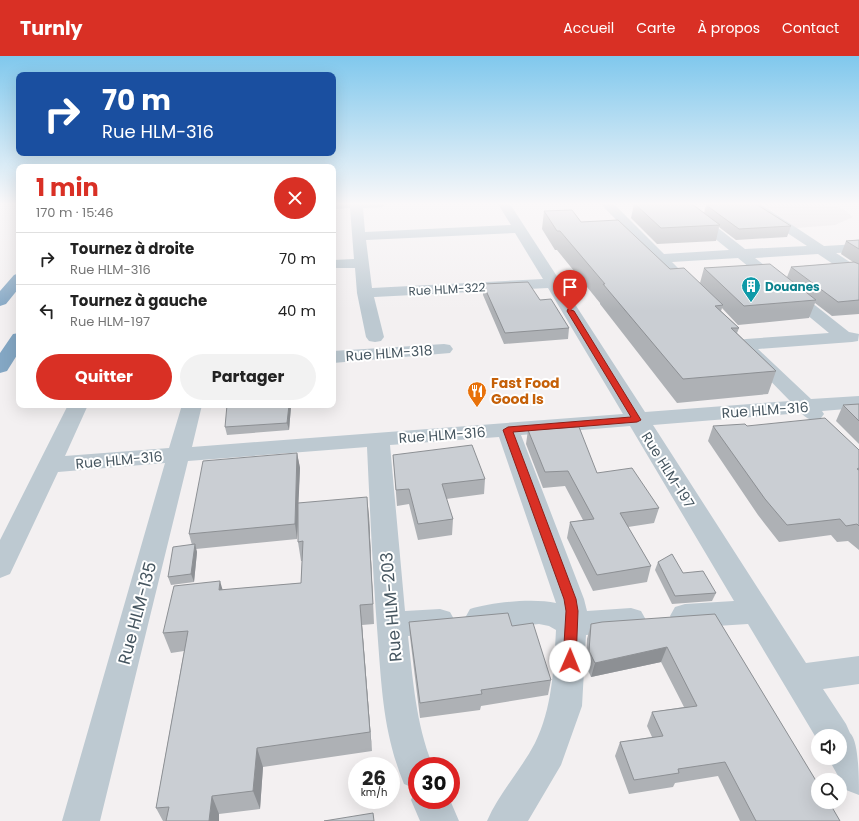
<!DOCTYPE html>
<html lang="fr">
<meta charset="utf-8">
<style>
:root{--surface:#fff;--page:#f2f2f2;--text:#222;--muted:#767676;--line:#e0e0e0;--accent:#d93025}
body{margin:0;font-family:Poppins,sans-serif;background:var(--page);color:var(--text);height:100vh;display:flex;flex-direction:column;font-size:15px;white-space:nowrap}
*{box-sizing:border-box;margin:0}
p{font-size:13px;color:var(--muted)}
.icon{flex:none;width:22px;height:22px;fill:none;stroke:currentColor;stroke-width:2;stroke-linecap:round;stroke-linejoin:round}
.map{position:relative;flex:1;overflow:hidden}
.side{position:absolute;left:16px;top:108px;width:320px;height:244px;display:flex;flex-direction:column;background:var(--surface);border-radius:8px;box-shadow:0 4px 16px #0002}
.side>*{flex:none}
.guide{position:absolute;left:16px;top:16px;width:320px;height:84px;border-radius:8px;box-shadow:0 4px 16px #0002;background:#1a4fa0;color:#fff;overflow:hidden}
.buttons{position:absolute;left:811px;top:673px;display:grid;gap:8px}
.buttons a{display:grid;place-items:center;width:36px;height:36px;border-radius:50%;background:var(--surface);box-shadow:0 4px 16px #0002;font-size:20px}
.speed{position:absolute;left:348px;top:701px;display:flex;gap:8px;font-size:20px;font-weight:700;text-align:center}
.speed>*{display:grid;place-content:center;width:52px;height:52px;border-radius:50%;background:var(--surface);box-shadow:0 4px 16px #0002;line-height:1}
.speed small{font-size:10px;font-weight:400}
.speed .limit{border:6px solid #d22;background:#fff;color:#111}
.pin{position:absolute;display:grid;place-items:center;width:34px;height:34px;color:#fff;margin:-41px -17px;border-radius:50% 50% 50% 0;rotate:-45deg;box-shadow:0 0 4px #0007}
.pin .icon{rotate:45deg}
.me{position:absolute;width:44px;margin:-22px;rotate:1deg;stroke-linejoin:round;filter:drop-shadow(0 0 3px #0008)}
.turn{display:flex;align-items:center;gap:14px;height:84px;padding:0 20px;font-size:18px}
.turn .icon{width:52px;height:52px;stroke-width:2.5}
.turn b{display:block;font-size:28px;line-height:34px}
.round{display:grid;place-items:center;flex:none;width:42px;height:42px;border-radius:21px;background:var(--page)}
.headline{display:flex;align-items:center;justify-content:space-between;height:68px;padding:0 20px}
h1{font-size:24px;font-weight:700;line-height:30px;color:var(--accent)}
.cta{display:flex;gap:8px;margin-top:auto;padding:8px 20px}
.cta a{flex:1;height:46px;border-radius:24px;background:var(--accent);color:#fff;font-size:16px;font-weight:700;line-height:46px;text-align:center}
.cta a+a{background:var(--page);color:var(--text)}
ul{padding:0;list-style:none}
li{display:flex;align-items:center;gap:12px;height:52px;padding:0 20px;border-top:1px solid var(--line)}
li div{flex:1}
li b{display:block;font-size:15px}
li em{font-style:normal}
header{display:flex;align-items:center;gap:24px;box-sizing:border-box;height:56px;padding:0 20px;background:var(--accent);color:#fff}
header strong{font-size:19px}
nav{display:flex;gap:22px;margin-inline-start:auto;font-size:14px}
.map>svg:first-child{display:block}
.education{fill:#e4e1e3}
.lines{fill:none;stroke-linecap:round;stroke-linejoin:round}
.minor{fill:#bdc9d1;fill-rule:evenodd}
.highway{fill:#84a7c4;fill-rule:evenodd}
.wall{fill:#aeb1b5}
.shaded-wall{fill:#8d9094}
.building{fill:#caced3;stroke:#8d9094}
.route{fill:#d93025;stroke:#8d1f18}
.labels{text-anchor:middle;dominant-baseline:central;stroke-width:4;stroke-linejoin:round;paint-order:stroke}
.far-culture-label{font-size:12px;font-weight:bold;fill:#0d838f;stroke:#fff;text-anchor:start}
.far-street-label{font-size:12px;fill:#465660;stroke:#fff}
.street-label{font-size:14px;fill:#465660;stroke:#fff}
.food-label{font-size:14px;font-weight:bold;fill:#c56008;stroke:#fff;text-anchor:start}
.near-street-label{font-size:17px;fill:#465660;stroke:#fff}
</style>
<header>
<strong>Turnly</strong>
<nav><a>Accueil</a><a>Carte</a><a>À propos</a><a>Contact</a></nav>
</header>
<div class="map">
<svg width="859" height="765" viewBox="0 0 859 765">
<rect width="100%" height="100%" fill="#f3f0f1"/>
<path class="education" d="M763 148H820L842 152 853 161 835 169 796 172Z"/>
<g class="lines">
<path class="minor" d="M333 148H385L383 151 363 152 365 176 511 169 498 148H510L645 356 790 345 747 301 745 297 747 293 740 292 737 288 740 284 746 283 829 277 738 202 672 206 700 234 698 237 692 239 686 237 601 148H614L664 198 729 194 676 151 674 148H687L745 193 807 190 754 155 744 151 742 148H758L762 149 824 190 859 188V196L836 197 859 212V224L854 222 818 198 755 202 849 276 859 278 858 285 852 286 758 293 811 343 859 340V352L822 355 824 358 821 362C812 365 808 364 801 357L653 369 806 607 859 600V628L823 633 846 668 850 677C859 685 859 724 859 739L846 734 828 702H840V680H818V685L748 568 685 572 675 569 670 560 675 551 685 548 734 545 630 370 521 379 584 543 587 555 631 552 641 555 646 564 641 573 631 576 586 579 582 650 561 709 528 765H487C499 737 521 714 535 687 552 653 554 612 556 574L549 570 539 568 480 574 470 571 465 562 470 553C491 546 534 542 556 547L499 381 390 389 405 555 440 553 450 556 455 565 450 574 440 577 408 580C413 624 416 669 433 710H417V744H450L459 765H420L411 744 416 733 404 728C384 679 382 637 378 585 373 521 370 456 367 391L188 405 100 765H62L165 407 58 416 10 518 0 522V484L68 349H88L65 400 169 392 182 349H202L192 391 623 358 548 232 374 241 384 281 381 285 375 286 369 285 366 281 357 237 355 212H333V204L354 203 350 152 333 153ZM515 177 543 223 372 232 366 184Z
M444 288 450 289 453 293 450 297 333 307V295Z"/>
<path class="highway" d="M19 217V232L6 248 0 250V235L14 219Z
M19 277V296L7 315 0 317V297L13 278Z"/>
</g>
<path class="wall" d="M634 148H692L704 157 706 149 791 170 787 181 736 184 719 171 716 185 657 188 631 162Z
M544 155 581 166 670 213 700 227 704 212 787 221 791 211 853 206 841 198 846 185 859 184V258L832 260 815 247 809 262 738 269 722 252 721 255 739 272 737 277 776 315 768 338 677 347 600 248V247L557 194H555L542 173Z
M483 228 540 244 569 272 568 283 504 288 483 239Z
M859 348V388L836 365 843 349Z
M291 351 289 374 227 379 225 371Z
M713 370H747L859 394V494L848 485 837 486 831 479 779 486 758 459 708 385Z
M528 374 597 417 659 452 654 467 628 471 651 510 647 526 593 535 567 482 570 466 583 464 565 430 543 432 526 388Z
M297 397 300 412 298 447 369 460 374 568 362 569 372 695 263 711 260 753 219 758V765H163L156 752 184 595 171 597 163 577 223 534 301 527 302 505H301L298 486V469L297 483 196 493 197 496 194 526 171 529 168 521 192 489 189 478Z
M393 399 485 423 484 438 446 443 453 463 452 479 418 484 409 448 397 450Z
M658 506 683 517 716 537 712 545 672 548 655 514Z
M715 558 840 765H740L718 720 675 727 673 731 629 738 615 700 620 686 652 681 647 670 652 656 684 651 661 606 591 621 586 610 587 583 591 568Z
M409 566 512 570 551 624 548 639 481 650 480 654 420 662 410 581Z"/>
<path class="shaded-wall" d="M289 349H290L291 351 289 374 287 367Z
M297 397 300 412 297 483 295 468Z
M367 441 369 460 374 568 373 548Z
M195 488 197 496 194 526 191 518Z
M220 525 226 545 219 534Z
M360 549 362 569 372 695 370 676Z
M667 591 661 606 591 621 595 607Z
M257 692 263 711 260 753 253 735Z
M212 740 219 758V765H209Z"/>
<path class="building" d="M635 148H692L720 169 661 172Z
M727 148H756L791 170 739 173 706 149Z
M572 154 581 166 618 164 670 213 684 212 723 249 715 250 739 272H731L776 315 683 323 603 228H605L560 175H557L544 155Z
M859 184V193L846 185Z
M854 206 859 208V244L838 246 791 211Z
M770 208 816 244 744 250 704 212Z
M528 226 540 244 551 243 569 272 505 277 483 228Z
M859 348V365L843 349Z
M227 349H289L287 367 225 371Z
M825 362 858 393 859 394V412L857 413 859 414V470L857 468 846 470 840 463 787 469 765 443 713 370 745 368 747 370Z
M579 371 597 417 632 412 659 452 620 457 651 510 597 519 570 466 594 463 568 415 545 416 528 374Z
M472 389 485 423 442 428 453 463 418 468 409 433 396 434 393 399Z
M297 397 295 468 189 478 203 405Z
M367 441 373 548 360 549 370 676 257 692 253 735 212 740 209 765H166L169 751 156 752 188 575 163 577 174 530 220 525 219 534 301 527 303 485 298 486V447Z
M195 488 191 518 168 521 173 491Z
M672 498 683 517 703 515 716 537 675 540 658 506Z
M508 557 512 570 533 567 551 624 481 634 482 638 420 647 409 566Z
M715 558 818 728V746H829L840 765H756L725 706 678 713 679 717 634 724 620 686 663 680 652 656 697 650 667 591 595 607 589 595 591 568 602 566Z
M373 757 374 765H324Z"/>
<linearGradient id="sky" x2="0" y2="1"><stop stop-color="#80c8ed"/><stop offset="0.58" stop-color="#faf8f9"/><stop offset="1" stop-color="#faf8f9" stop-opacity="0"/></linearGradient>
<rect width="859" height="255" fill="url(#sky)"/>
<path class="route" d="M568 253 574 255 641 364 637 366 513 376 576 543 578 555 576 605 574 609 570 610 565 609 563 605 566 555 564 543 503 374 508 371 631 361 567 255Z"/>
<defs>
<symbol id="building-pin" viewBox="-11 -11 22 30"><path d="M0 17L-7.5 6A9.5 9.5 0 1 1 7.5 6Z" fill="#0f9aa8" stroke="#fff"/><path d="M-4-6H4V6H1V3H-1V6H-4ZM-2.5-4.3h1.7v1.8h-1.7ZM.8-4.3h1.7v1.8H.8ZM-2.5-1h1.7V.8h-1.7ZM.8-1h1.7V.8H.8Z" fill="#fff"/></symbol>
<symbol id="restaurant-pin" viewBox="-11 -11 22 30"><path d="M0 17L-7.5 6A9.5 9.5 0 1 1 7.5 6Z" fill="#e8710a" stroke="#fff"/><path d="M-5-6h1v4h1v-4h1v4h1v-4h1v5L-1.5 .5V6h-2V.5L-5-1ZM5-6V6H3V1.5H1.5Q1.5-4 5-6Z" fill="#fff"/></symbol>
</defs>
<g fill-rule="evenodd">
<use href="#building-pin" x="740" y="219" width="22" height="30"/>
<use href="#restaurant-pin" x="466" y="324" width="22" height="30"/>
</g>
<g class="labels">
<g class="far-culture-label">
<text x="765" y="230">Douanes</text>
</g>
<g class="far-street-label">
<text transform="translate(447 233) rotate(-3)">Rue HLM-322</text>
</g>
<g class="street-label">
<text transform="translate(389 297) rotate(-4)">Rue HLM-318</text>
<text transform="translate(765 354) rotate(-4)">Rue HLM-316</text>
<text transform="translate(442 379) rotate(-4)">Rue HLM-316</text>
<text transform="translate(119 404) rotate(-5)">Rue HLM-316</text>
<text transform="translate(668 414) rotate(58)">Rue HLM-197</text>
</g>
<g class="food-label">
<text x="491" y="327">Fast Food<tspan x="491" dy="16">Good Is</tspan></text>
</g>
<g class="near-street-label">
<text transform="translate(391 551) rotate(-95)">Rue HLM-203</text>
<text transform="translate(137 557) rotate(-75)">Rue HLM-135</text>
</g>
</g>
</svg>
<div class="buttons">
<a><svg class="icon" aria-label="sound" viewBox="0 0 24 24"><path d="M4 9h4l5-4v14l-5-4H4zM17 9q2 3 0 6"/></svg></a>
<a><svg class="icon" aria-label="search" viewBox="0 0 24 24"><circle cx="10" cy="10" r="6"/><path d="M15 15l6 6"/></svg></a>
</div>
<div class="speed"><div>26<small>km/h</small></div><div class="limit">30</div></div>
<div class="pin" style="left:570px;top:255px;background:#d93025"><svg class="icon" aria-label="arrive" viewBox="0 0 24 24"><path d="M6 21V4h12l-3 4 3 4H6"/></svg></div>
<svg class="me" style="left:570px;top:605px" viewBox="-20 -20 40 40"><circle r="19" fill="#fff"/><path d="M0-13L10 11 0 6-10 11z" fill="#d93025"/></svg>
<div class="guide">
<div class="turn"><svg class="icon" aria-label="right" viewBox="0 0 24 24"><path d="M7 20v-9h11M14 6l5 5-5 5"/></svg><div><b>70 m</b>Rue HLM-316</div></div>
</div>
<section class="side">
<div class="headline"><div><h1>1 min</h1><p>170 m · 15:46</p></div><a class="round" style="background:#d93025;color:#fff"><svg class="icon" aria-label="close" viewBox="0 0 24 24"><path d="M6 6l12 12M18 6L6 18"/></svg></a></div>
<ul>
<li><svg class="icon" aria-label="right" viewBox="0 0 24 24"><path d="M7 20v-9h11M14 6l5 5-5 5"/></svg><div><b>Tournez à droite</b><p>Rue HLM-316</p></div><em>70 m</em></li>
<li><svg class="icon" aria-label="left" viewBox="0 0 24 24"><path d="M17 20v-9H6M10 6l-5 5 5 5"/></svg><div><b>Tournez à gauche</b><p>Rue HLM-197</p></div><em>40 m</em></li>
</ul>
<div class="cta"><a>Quitter</a><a>Partager</a></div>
</section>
</div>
